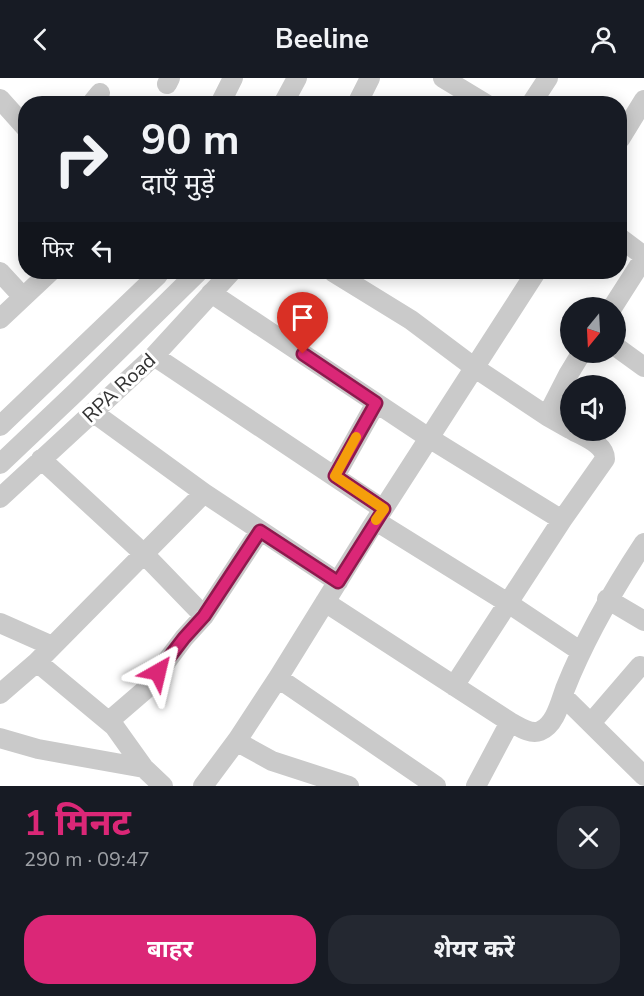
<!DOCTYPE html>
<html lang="hi">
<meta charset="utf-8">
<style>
:root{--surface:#171b24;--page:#242831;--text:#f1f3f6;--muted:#9ea1a6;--accent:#db2777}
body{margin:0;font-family:"Nunito Sans","Noto Sans Devanagari",sans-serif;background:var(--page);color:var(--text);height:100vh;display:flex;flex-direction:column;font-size:22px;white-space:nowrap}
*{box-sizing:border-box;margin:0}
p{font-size:20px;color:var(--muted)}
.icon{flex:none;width:33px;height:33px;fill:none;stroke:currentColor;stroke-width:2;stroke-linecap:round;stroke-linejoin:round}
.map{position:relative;height:708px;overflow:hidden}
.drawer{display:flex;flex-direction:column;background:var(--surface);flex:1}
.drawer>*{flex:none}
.hud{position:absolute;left:18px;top:18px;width:609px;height:183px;border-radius:24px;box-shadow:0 3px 15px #0003;background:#171b24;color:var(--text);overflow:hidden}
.needle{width:39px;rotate:198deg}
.controls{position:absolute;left:560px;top:219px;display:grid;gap:12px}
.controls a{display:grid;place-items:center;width:66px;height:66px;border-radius:50%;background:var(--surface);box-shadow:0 3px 15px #0003;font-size:30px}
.pin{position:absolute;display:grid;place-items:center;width:51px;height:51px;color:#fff;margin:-62px -26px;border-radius:50% 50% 50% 0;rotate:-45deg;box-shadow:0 0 6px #0007}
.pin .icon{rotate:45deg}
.me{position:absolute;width:66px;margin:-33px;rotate:37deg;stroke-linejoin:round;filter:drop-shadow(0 0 4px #0008)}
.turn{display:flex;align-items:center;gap:21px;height:126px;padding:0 24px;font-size:27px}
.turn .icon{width:78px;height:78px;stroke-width:2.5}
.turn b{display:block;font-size:42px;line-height:51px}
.then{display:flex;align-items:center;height:57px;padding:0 24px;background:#0003;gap:12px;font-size:22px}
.round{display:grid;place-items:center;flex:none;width:63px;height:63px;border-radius:24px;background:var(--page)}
.overview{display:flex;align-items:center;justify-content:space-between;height:102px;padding:0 24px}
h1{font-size:36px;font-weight:700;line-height:45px;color:var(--accent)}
.button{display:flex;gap:12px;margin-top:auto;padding:12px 24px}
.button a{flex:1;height:69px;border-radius:24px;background:var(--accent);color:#fff;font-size:24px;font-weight:700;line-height:69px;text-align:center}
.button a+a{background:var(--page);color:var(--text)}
header{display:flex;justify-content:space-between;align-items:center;height:78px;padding:0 24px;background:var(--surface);font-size:27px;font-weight:700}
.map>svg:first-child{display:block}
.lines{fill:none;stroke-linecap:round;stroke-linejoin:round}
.minor{stroke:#cacaca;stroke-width:20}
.route-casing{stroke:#8e194d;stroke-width:15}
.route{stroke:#db2777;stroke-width:10}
.slow{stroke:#f59e0b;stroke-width:10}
.labels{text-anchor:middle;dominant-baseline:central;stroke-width:6;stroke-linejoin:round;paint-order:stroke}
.street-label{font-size:20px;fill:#333;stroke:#fff}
</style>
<header><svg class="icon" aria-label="back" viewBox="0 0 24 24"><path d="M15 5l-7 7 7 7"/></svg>Beeline<svg class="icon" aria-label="person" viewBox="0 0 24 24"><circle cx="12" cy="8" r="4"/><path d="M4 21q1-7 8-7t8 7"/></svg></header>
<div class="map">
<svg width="644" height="708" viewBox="0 0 644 708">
<rect width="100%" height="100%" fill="#fff"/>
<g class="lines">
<path class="minor" d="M443 0 486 26
M167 6 170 0
M0 21 26 50
M91 26 100 15
M220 26 233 0
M283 26 297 0
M357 26 370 0
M531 26 548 0
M620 61 644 22
M620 160 644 178
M0 194 23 219
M333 194 411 242 475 290 547 338 570 351
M211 215 429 360 562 442
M612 230 644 180
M0 241 50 194
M615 268 644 289
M154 278 383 431
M94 335 204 415
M547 338 568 297 582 274
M0 348 158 197
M41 381 144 476 204 538 260 453
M0 386 77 313 198 194
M335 398 376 325
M0 420 154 278 231 194
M376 443 508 525 580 573
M607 521 644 543
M325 524 510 644C518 648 530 657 540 653 555 647 560 625 565 611 586 558 613 512 644 465
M0 545 52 568
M37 584 114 648 144 690 163 708
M454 608 562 442 605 381C605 366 584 359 572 352
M0 616 37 584 204 415 338 504
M563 618 644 698
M109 643 145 612 184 560 204 538
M591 645 640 588
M0 660 38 671 144 690
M238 661 243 667 272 683 349 708
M203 708 238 661 278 600
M436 708 278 600 371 450 536 194
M476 708 510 644"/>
</g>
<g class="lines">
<defs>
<path id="route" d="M158 594 184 560 204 538 260 453 338 504 384 431 335 398 376 325 303 276"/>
</defs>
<use href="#route" class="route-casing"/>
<use href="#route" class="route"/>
<path class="slow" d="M356 359 335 398 384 431 376 442"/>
</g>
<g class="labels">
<g class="street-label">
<text transform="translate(119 310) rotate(-43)">RPA Road</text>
</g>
</g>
</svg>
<div class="controls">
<a><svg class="needle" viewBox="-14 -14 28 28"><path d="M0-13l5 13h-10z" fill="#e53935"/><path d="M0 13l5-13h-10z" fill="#9ea1a6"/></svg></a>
<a><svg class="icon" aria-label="sound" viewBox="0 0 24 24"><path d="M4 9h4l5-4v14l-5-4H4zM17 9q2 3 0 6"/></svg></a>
</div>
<div class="pin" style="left:303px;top:276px;background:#d93025"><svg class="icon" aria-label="arrive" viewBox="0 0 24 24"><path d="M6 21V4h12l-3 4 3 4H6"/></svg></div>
<svg class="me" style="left:158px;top:594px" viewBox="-20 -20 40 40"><path d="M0-17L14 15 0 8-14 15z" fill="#db2777" stroke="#fff" stroke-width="4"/></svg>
<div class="hud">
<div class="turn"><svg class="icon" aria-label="right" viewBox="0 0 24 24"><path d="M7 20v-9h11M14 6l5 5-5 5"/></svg><div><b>90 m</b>दाएँ मुड़ें</div></div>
<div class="then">फिर<svg class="icon" aria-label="left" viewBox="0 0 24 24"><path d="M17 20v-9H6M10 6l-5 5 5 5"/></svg></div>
</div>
</div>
<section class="drawer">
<div class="overview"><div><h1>1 मिनट</h1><p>290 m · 09:47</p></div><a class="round"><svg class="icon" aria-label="close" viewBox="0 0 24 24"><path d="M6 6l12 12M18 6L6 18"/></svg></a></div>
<div class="button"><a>बाहर</a><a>शेयर करें</a></div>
</section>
